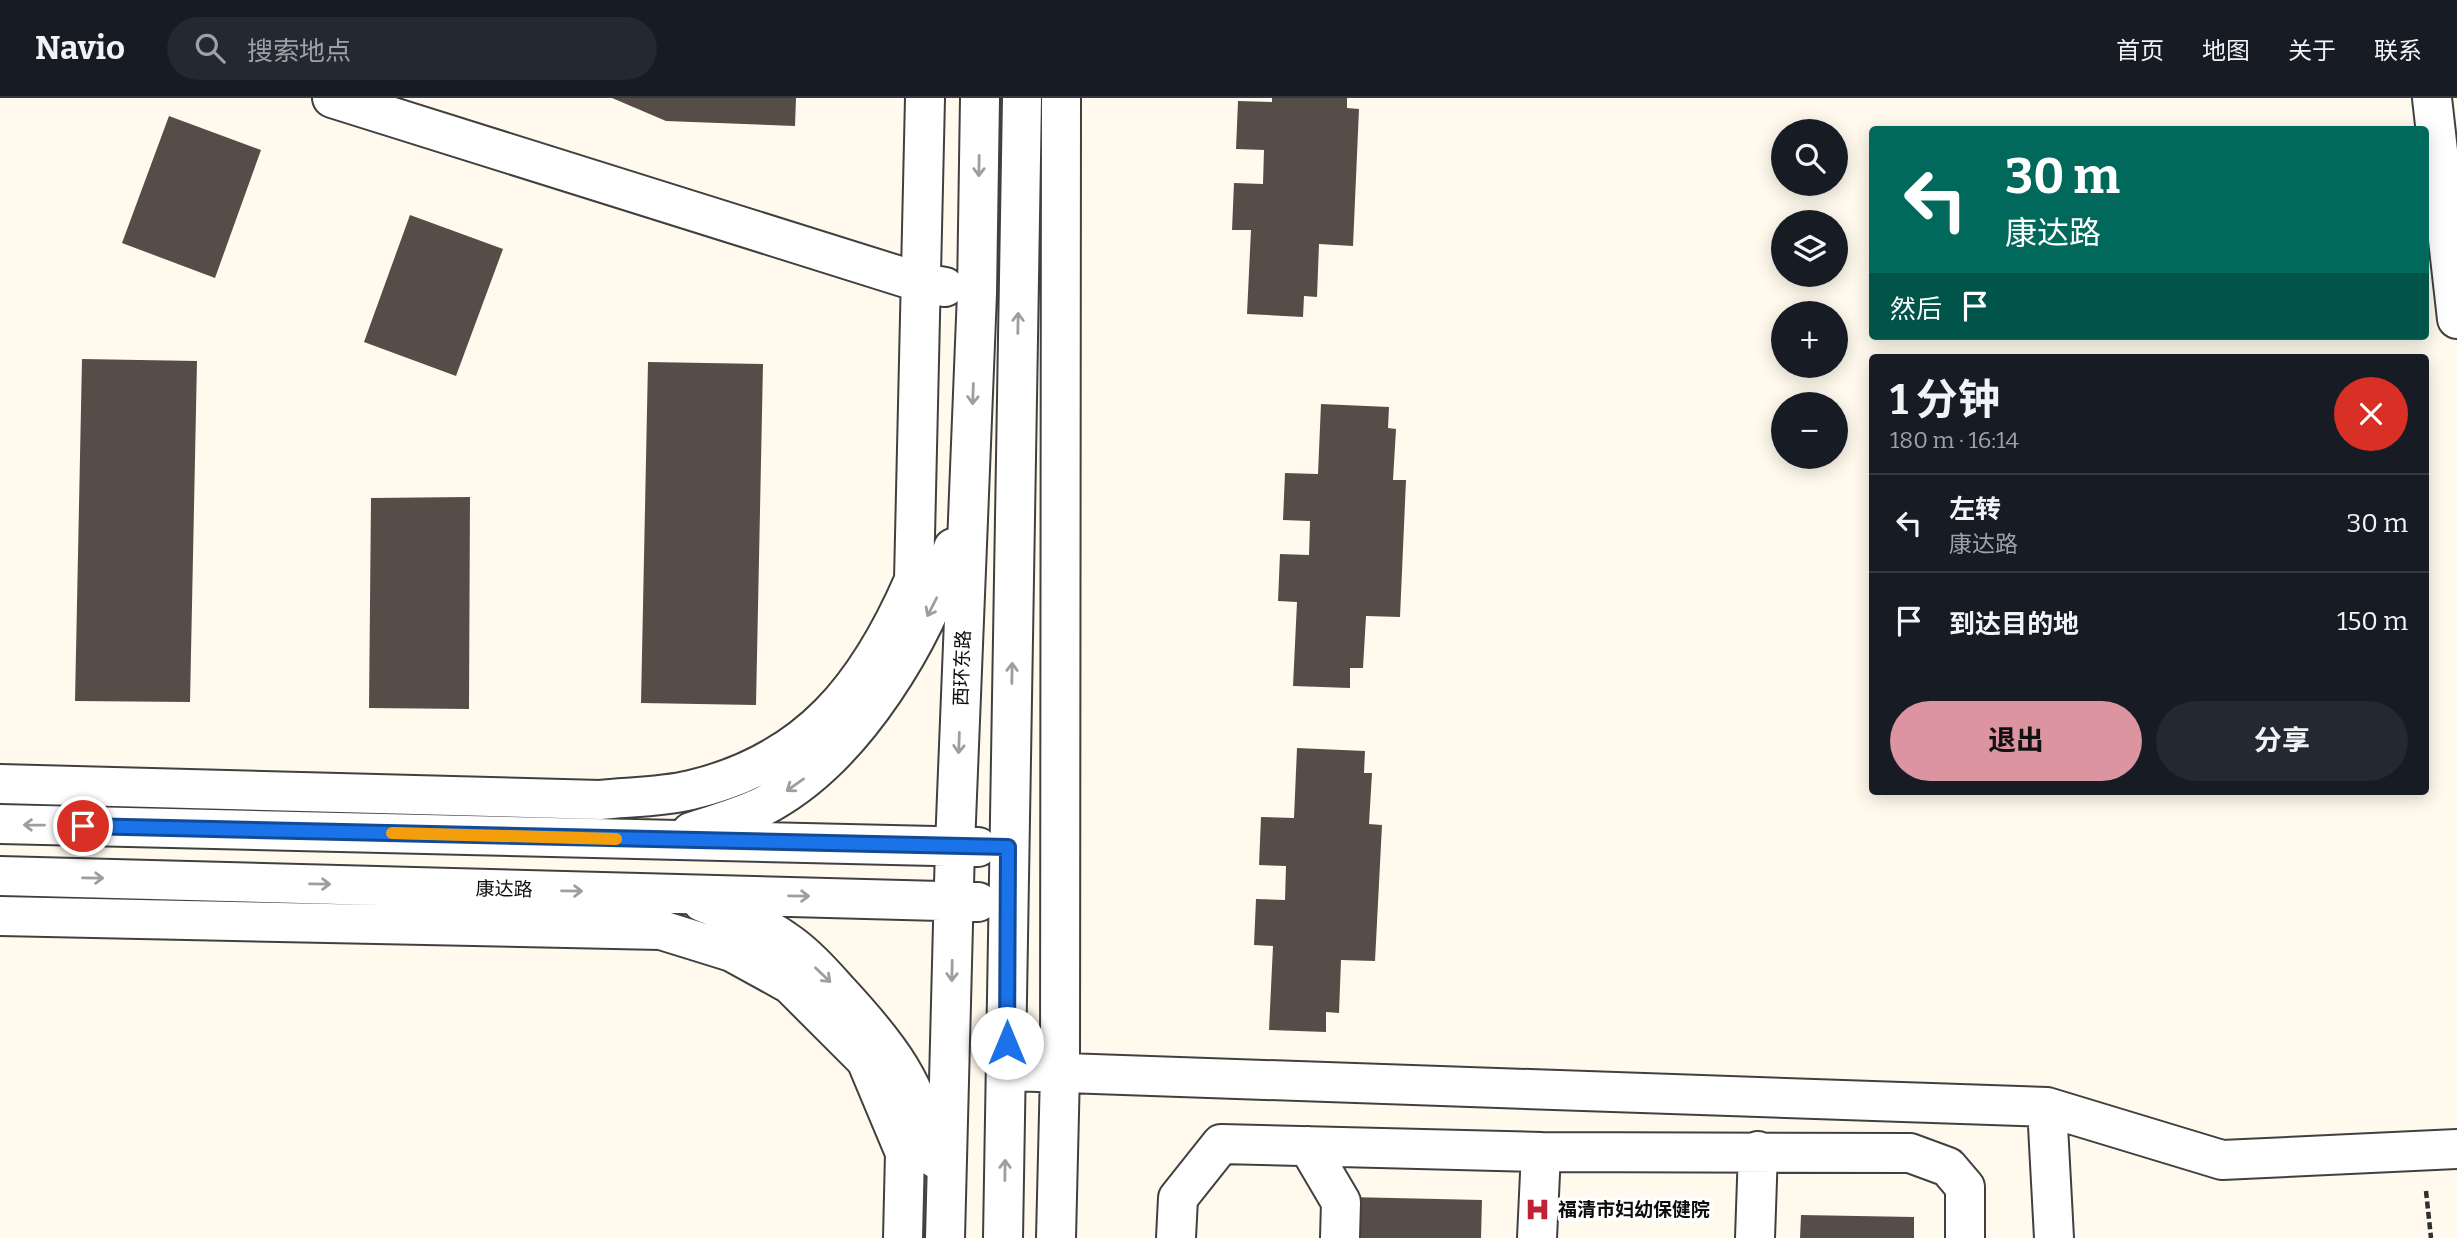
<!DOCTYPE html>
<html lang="zh">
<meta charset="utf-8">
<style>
:root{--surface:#171b24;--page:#242831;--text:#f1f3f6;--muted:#9ea1a6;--line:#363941;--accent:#db94a0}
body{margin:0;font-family:Bitter,"Noto Sans SC",serif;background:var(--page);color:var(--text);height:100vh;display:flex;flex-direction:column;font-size:26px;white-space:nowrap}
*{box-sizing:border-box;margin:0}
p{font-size:23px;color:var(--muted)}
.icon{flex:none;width:38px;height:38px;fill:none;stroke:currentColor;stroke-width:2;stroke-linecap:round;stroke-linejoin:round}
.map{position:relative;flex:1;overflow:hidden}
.drawer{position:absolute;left:1869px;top:256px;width:560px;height:441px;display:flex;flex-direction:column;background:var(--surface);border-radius:7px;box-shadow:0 4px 18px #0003}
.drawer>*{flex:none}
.banner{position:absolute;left:1869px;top:28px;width:560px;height:214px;border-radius:7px;box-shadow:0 4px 18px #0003;background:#00695c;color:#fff;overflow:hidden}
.buttons{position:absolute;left:1771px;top:21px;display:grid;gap:14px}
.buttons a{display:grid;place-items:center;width:77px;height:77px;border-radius:50%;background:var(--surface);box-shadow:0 4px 18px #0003;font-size:35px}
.pin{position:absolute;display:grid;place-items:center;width:60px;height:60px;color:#fff;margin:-30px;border:4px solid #fff;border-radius:50%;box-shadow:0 2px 7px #0007}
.me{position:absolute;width:77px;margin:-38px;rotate:0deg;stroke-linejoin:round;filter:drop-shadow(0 0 5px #0008)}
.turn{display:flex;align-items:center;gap:24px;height:147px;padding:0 21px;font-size:32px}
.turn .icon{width:91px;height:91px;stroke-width:2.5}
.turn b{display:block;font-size:49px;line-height:60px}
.then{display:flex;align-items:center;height:66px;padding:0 21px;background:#0003;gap:14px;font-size:26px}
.round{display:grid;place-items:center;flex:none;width:74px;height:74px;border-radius:37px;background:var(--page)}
.headline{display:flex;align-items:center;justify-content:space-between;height:119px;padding:0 21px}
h1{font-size:42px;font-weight:700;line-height:52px}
.button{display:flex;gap:14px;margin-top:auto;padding:14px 21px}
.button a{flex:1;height:80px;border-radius:42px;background:var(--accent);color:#111;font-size:28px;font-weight:700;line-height:80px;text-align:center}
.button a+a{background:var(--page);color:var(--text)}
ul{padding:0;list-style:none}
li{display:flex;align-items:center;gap:21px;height:98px;padding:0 21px;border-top:2px solid var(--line)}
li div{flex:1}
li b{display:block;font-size:26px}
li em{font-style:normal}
header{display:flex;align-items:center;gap:42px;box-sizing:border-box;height:98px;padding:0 35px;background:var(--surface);border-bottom:2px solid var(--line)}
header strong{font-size:33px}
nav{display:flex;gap:38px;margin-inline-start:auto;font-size:24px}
.search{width:490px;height:63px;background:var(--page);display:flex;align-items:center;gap:18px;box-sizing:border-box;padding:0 24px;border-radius:38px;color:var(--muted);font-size:26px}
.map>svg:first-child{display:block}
.building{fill:#564d49}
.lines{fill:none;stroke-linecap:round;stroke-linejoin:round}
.minor-casing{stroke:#404040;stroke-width:42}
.path{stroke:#2f2f2f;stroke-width:4.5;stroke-dasharray:7 3.5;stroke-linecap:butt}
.minor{stroke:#fff;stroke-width:38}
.oneway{stroke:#9e9e9e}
.route-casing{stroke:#114b97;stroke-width:18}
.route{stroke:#1a73e8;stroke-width:12}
.slow{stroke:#f59e0b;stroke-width:12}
.labels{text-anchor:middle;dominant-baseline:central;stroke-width:7;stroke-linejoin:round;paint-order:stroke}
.street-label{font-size:19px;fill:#0d0d0d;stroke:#fff}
.poi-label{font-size:19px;font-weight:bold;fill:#0d0d0d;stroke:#fff;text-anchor:start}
</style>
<header>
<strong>Navio</strong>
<div class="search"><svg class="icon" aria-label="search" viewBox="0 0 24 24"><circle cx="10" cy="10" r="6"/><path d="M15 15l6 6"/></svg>搜索地点</div>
<nav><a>首页</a><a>地图</a><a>关于</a><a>联系</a></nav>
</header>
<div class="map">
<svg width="2457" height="1140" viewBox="0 0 2457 1140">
<rect width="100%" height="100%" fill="#fffaed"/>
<path class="building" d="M612 0H796L795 28 666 23Z
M1272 0H1347V10L1359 11 1353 148 1319 146 1317 199 1304 198 1303 219 1247 216 1251 132H1232L1234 85 1263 86 1264 52 1236 51 1238 3 1272 4Z
M169 18 261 52 215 180 122 145Z
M410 117 503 151 456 278 364 244Z
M82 261 197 263 190 604 75 603Z
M648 264 763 266 756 607 641 605Z
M1321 306 1389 309 1388 330 1396 331 1393 382H1406L1400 519 1366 518 1363 570H1350V590L1293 588 1297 504 1278 503 1280 456 1309 457 1310 423 1283 422 1285 375 1318 376Z
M470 399 469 611 369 610 371 400Z
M1297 650 1365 653 1364 675H1372L1369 726 1382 727 1375 863 1341 862 1339 915 1326 914V934L1269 932 1273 848 1254 847 1256 801 1285 802 1286 768 1259 767 1261 719 1294 720Z
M1349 1099 1482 1102 1481 1140H1348Z
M1801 1117 1914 1119V1140H1800Z"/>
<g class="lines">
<defs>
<path id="minor" d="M332 0 922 185 945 189
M2432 0 2457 221
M0 686 600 702C630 699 662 699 691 692 809 664 868 588 914 482L925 0
M0 726 978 749
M691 734C717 725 747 718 771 704 856 656 925 541 953 450
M0 778 978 804
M702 804C729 814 760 825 784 842 804 855 822 875 838 893 891 950 917 985 936 1061
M0 818 661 832 732 854 790 886 866 962 905 1055 903 1140
M1008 973 2047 1009 2222 1062 2457 1051
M2047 1009 2054 1140
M1308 1048 1341 1104 1340 1140
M945 1140 955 748 977 195 980 0
M1003 1140 1022 0
M1056 1140 1060 974 1061 0
M1176 1140 1178 1100 1221 1046 1541 1054 1910 1055 1948 1069 1965 1089V1140
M1537 1140 1541 1054
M1755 1140 1758 1053"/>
</defs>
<use href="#minor" class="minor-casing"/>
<path class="path" d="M2426 1093 2431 1140"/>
<use href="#minor" class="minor"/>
</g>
<defs><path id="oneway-shaft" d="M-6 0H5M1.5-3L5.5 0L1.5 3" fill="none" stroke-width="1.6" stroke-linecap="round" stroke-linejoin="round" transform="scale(1.75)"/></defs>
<g class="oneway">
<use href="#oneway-shaft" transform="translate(979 68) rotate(91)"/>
<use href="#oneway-shaft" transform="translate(1018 225) rotate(-89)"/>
<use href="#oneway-shaft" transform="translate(973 296) rotate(92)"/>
<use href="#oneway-shaft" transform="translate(932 509) rotate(117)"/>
<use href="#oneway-shaft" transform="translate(1012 575) rotate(-89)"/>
<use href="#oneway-shaft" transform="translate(959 645) rotate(92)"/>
<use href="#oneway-shaft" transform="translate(795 687) rotate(145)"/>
<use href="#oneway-shaft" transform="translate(34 727) rotate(-179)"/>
<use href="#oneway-shaft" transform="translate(93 780) rotate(1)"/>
<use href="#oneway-shaft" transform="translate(320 786) rotate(1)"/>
<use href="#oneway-shaft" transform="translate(572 793) rotate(1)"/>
<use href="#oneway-shaft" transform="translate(799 798) rotate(1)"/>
<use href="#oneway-shaft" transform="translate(952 873) rotate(91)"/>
<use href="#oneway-shaft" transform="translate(823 877) rotate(44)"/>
<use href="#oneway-shaft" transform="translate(1005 1072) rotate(-89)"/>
</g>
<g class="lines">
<defs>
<path id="route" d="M83 728 1008 749 1007 945"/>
</defs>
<use href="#route" class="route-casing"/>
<use href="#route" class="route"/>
<path class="slow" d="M392 735 616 741"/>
</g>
<defs>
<symbol id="hospital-bare" viewBox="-9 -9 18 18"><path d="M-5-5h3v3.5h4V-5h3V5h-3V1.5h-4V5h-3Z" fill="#c12136" stroke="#fff" stroke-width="2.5" paint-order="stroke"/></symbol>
</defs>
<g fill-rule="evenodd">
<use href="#hospital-bare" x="1520" y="1094" width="35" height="35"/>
</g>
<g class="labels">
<g class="street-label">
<text transform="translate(962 570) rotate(-88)">西环东路</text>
<text transform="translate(504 791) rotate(1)">康达路</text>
</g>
<g class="poi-label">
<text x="1558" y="1111">福清市妇幼保健院</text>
</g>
</g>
</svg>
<div class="buttons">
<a><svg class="icon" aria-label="search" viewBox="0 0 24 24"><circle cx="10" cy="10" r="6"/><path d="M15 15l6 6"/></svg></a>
<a><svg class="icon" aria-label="layers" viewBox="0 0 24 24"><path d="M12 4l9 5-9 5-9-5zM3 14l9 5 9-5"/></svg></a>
<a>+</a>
<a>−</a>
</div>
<div class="pin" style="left:83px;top:728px;background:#d93025"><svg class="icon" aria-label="arrive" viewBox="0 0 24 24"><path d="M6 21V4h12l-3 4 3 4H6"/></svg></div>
<svg class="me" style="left:1007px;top:945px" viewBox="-20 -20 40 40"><circle r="19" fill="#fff"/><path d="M0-13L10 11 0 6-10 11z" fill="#1a73e8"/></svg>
<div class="banner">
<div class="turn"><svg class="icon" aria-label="left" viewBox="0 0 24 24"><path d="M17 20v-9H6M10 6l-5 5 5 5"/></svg><div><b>30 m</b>康达路</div></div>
<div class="then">然后<svg class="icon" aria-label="arrive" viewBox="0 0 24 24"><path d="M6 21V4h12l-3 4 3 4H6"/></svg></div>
</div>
<section class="drawer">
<div class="headline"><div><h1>1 分钟</h1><p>180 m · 16:14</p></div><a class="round" style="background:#d93025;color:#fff"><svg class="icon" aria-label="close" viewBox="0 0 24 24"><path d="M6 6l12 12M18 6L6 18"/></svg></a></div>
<ul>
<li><svg class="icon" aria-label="left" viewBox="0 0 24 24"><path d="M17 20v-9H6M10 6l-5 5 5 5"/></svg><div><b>左转</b><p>康达路</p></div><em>30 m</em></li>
<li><svg class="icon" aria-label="arrive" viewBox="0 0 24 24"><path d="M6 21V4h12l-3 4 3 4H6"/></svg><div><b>到达目的地</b></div><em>150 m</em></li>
</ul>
<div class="button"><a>退出</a><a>分享</a></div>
</section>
</div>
